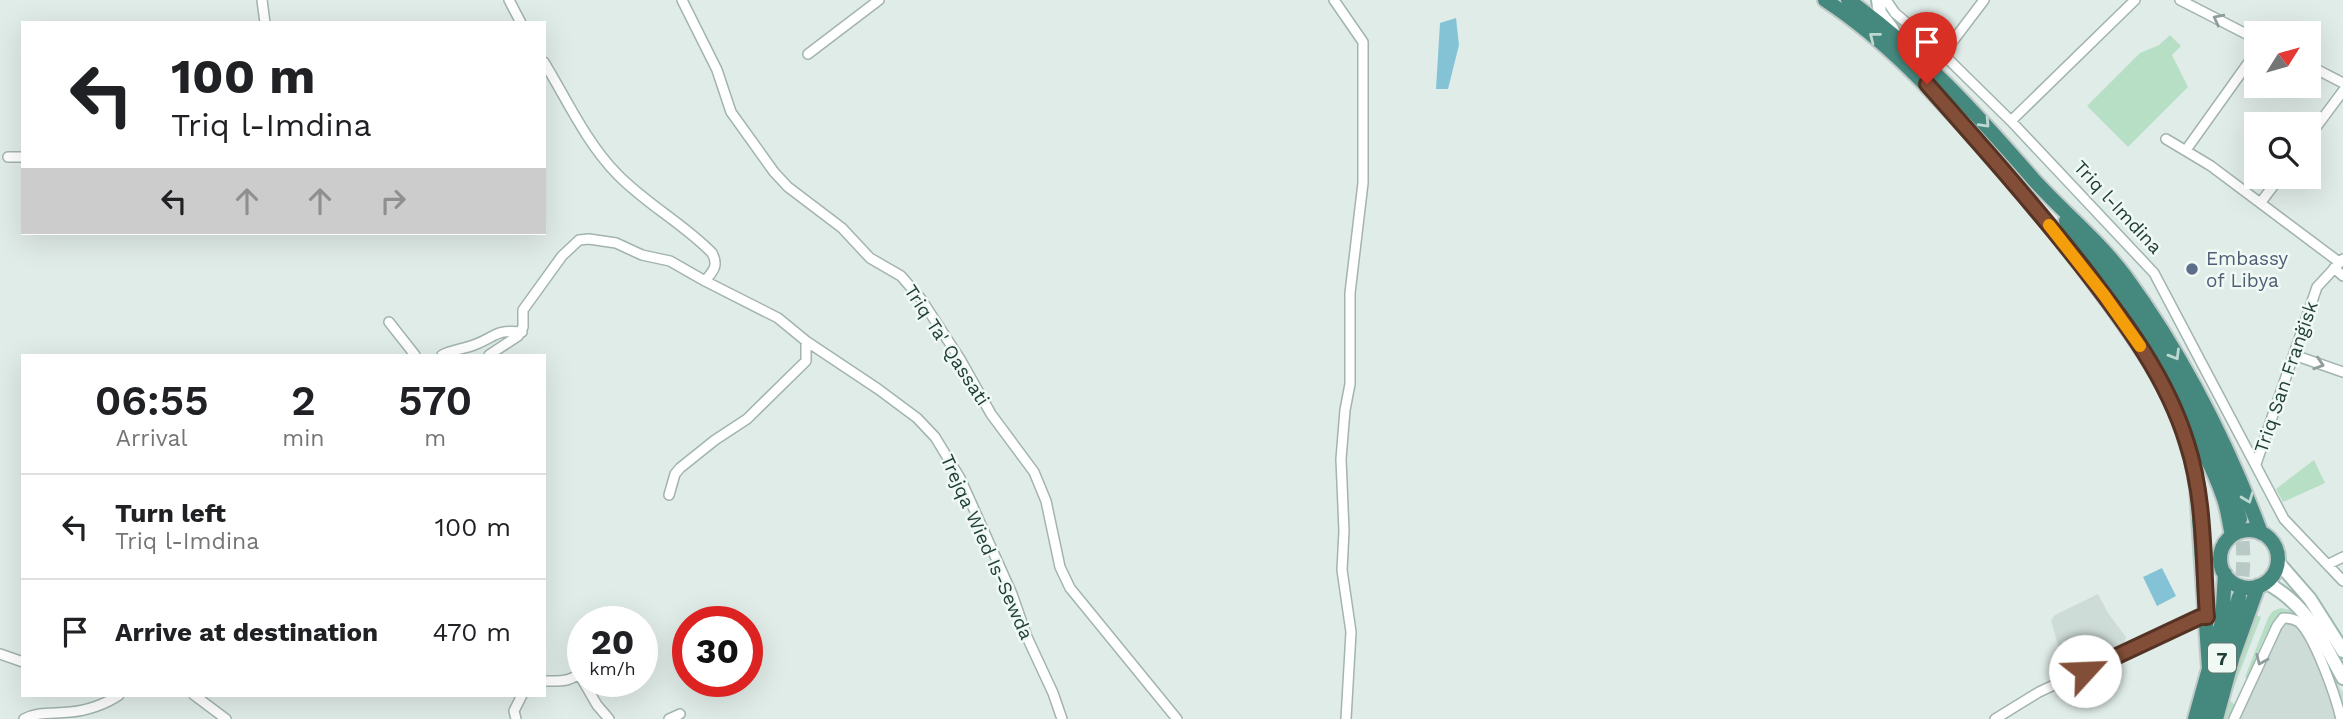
<!DOCTYPE html>
<meta charset="utf-8">
<style>
:root{--surface:#fff;--page:#f2f2f2;--text:#202124;--muted:#757577;--line:#e0e0e0}
body{margin:0;font-family:"Work Sans",sans-serif;background:var(--page);color:var(--text);height:100vh;display:flex;flex-direction:column;font-size:26px;white-space:nowrap}
*{box-sizing:border-box;margin:0}
p{font-size:23px;color:var(--muted)}
.icon{flex:none;width:38px;height:38px;fill:none;stroke:currentColor;stroke-width:2;stroke-linecap:round;stroke-linejoin:round}
.map{position:relative;flex:1;overflow:hidden}
.details{position:absolute;left:21px;top:354px;width:525px;height:343px;display:flex;flex-direction:column;background:var(--surface);border-radius:0px;box-shadow:0 7px 28px #0002}
.details>*{flex:none}
.top-card{position:absolute;left:21px;top:21px;width:525px;height:214px;border-radius:0px;box-shadow:0 7px 28px #0002;background:#fff;color:var(--text);overflow:hidden}
.needle{width:46px;rotate:53deg}
.tools{position:absolute;left:2244px;top:21px;display:grid;gap:14px}
.tools a{display:grid;place-items:center;width:77px;height:77px;border-radius:0px;background:var(--surface);box-shadow:0 7px 28px #0002;font-size:35px}
.speed{position:absolute;left:567px;top:606px;display:flex;gap:14px;font-size:35px;font-weight:700;text-align:center}
.speed>*{display:grid;place-content:center;width:91px;height:91px;border-radius:50%;background:var(--surface);box-shadow:0 7px 28px #0002;line-height:1}
.speed small{font-size:18px;font-weight:400}
.speed .limit{border:10px solid #d22;background:#fff;color:#111}
.pin{position:absolute;display:grid;place-items:center;width:60px;height:60px;color:#fff;margin:-72px -30px;border-radius:50% 50% 50% 0;rotate:-45deg;box-shadow:0 0 7px #0007}
.pin .icon{rotate:45deg}
.me{position:absolute;width:77px;margin:-38px;rotate:65deg;stroke-linejoin:round;filter:drop-shadow(0 0 5px #0008)}
.turn{display:flex;align-items:center;gap:24px;height:147px;padding:0 35px;font-size:32px}
.turn .icon{width:91px;height:91px;stroke-width:2.5}
.turn b{display:block;font-size:49px;line-height:60px}
.lanes{display:flex;align-items:center;height:66px;padding:0 35px;background:#0003;justify-content:center;gap:35px;direction:ltr}
.lanes .off{opacity:.35}
.eta{display:flex;justify-content:space-evenly;align-items:center;height:119px;text-align:center}
.eta b{font-size:42px;font-weight:600;line-height:49px}
ul{padding:0;list-style:none}
li{display:flex;align-items:center;gap:21px;height:105px;padding:0 35px;border-top:2px solid var(--line)}
li div{flex:1}
li b{display:block;font-size:26px}
li em{font-style:normal}
.map>svg:first-child{display:block}
.built{fill:#cedcd7}
.green{fill:#b7dfc5}
.water{fill:#84c3d6}
.lines{fill:none;stroke-linecap:round;stroke-linejoin:round}
.trunk-tunnel{stroke:#b9c9c5;stroke-width:14;stroke-dasharray:14 7;stroke-linecap:butt}
.minor-casing{stroke:#a2b4b0;stroke-width:12}
.secondary-casing{stroke:#9eb9b1;stroke-width:16}
.trunk-casing{stroke:#c0c9c7;stroke-width:18}
.minor{stroke:#fff;stroke-width:9}
.secondary{stroke:#fff;stroke-width:12}
.trunk{stroke:#45897e;stroke-width:14}
.oneway{stroke:#8f9e9c}
.oneway2{stroke:#bdd7d1}
.route-casing{stroke:#553324;stroke-width:18}
.route{stroke:#834e37;stroke-width:12}
.slow{stroke:#f59e0b;stroke-width:12}
.service-dot{fill:#5c6f8a;stroke:#f1f9f5;stroke-width:2.5}
.labels{text-anchor:middle;dominant-baseline:central;stroke-width:5;stroke-linejoin:round;paint-order:stroke}
.shield{fill:#f1f9f5;stroke:#5e7671;stroke-width:2}
.shield-label{font-size:18px;font-weight:bold;fill:#1f3e38}
.street-label{font-size:19px;fill:#1f3e38;stroke:#f1f9f5}
.service-label{font-size:19px;fill:#4e5e75;stroke:#f1f9f5;text-anchor:start}
</style>
<div class="map">
<svg width="2343" height="719" viewBox="0 0 2343 719">
<rect width="100%" height="100%" fill="#e0ece8"/>
<path class="built" d="M2098 594 2108 613 2126 637 2122 649 2066 675 2051 620 2055 615Z
M2286 621 2305 628 2343 693V719H2238L2281 625Z"/>
<path class="green" d="M2170 35 2181 46 2172 55 2188 87 2128 147 2087 106 2140 53 2159 45Z
M2314 460 2325 483 2283 502 2276 489Z
M2281 608 2290 610 2299 620 2292 614C2267 617 2257 658 2248 678L2245 677 2268 618 2273 611Z
M2251 613 2261 617 2229 700 2235 705 2228 719H2224L2226 701Z"/>
<path class="water" d="M1456 18 1459 45 1448 89H1436L1440 23Z
M2162 568 2176 596 2157 606 2143 577Z"/>
<g class="lines">
<path class="trunk-tunnel" d="M2239 597C2245 570 2244 546 2240 519"/>
<defs>
<path id="minor" d="M262 0 265 23
M509 0 521 23
M682 0 717 70 731 112 774 172 788 187 842 228 870 258 901 276 921 299 960 359 991 414 1034 472 1046 501 1060 567 1070 588 1177 719
M1334 0 1363 42V183L1350 293V384L1345 410 1341 459 1344 531 1342 570 1351 632 1346 719
M1886 0 1895 13 1943 54 2011 121 2154 273 2284 519 2343 581
M2180 0 2256 39
M808 54 879 0
M1943 54 1984 0
M544 62C567 100 586 142 617 174 646 204 684 224 712 253 719 266 713 271 705 281L778 318 806 341 878 389 917 418 935 437 960 478 1012 594 1027 637 1053 693 1062 719
M2308 65 2343 83
M2011 121 2135 0
M2308 138 2343 91
M2166 139 2211 166 2339 262
M2186 150 2256 52
M8 157H23
M2261 202 2280 177
M2334 268 2343 276
M389 322 415 355
M442 355C452 350 463 349 474 345 496 337 494 329 522 332
M489 355 518 336 523 327V310L562 256 579 240 589 239 616 243 642 255 670 261 705 281
M2294 355 2343 372
M2256 464 2317 287 2343 259
M669 495 675 474 680 468 715 440 747 419 806 361V341
M2329 564 2343 557
M0 654 23 662
M579 674 597 705 609 719
M544 681C559 681 574 683 583 668
M194 695 226 719
M24 719C39 711 54 714 70 712 86 711 106 704 119 695
M516 719 514 711 522 695
M669 719 680 714
M1995 719 2039 692 2200 617H2207
M2234 719 2277 626 2283 618C2289 618 2294 619 2299 622 2315 637 2336 697 2341 719"/>
<path id="secondary" d="M1878 0 1880 13 1893 30
M2277 561 2310 599 2343 651
M2265 582C2308 605 2320 637 2343 678"/>
<path id="trunk" d="M1825 0C1892 44 1942 101 1995 161 2058 233 2117 308 2168 390 2189 424 2211 460 2224 499 2228 510 2229 523 2232 535
M1848 0C1920 51 1977 114 2034 180 2064 213 2098 240 2125 276 2182 354 2227 442 2261 533
M2066 221C2090 252 2116 282 2137 314 2178 378 2218 446 2240 519
M2181 424 2192 460 2197 487 2209 669
M2220 559a29 29 0 1 1 58 0a29 29 0 1 1-58 0Z
M2195 719 2222 622 2225 574
M2204 719 2239 597
M2216 719 2233 656 2258 586"/>
</defs>
<use href="#minor" class="minor-casing"/>
<use href="#secondary" class="secondary-casing"/>
<use href="#trunk" class="trunk-casing"/>
<use href="#minor" class="minor"/>
<use href="#secondary" class="secondary"/>
<use href="#trunk" class="trunk"/>
</g>
<defs><path id="oneway-chevron" d="M-2-3.5L2.5 0L-2 3.5" fill="none" stroke-width="1.6" stroke-linecap="round" stroke-linejoin="round" transform="scale(1.75)"/></defs>
<g class="oneway">
<use href="#oneway-chevron" transform="translate(2218 19) rotate(-153)"/>
<use href="#oneway-chevron" transform="translate(2319 364) rotate(18)"/>
<use href="#oneway-chevron" transform="translate(2261 660) rotate(114)"/>
</g>
<g class="oneway2">
<use href="#oneway-chevron" transform="translate(1874 37) rotate(-142)"/>
<use href="#oneway-chevron" transform="translate(1985 123) rotate(47)"/>
<use href="#oneway-chevron" transform="translate(2175 355) rotate(59)"/>
<use href="#oneway-chevron" transform="translate(2248 498) rotate(69)"/>
</g>
<g class="lines">
<defs>
<path id="route" d="M1927 84C1981 145 2035 206 2085 270 2126 323 2167 378 2187 443 2205 498 2203 560 2207 617H2200L2085 671"/>
</defs>
<use href="#route" class="route-casing"/>
<use href="#route" class="route"/>
<path class="slow" d="M2049 225 2104 295 2140 346"/>
</g>
<circle class="service-dot" cx="2192" cy="269" r="7"/>
<g class="labels">
<rect class="shield" x="2208" y="643.5" width="28" height="29" rx="5"/>
<g class="shield-label">
<text x="2222" y="658">7</text>
</g>
<g class="street-label">
<text transform="translate(2118 207) rotate(47)">Triq l-Imdina</text>
<text transform="translate(947 345) rotate(57)">Triq Ta' Qassati</text>
<text transform="translate(2286 377) rotate(-71)">Triq San Franġisk</text>
<text transform="translate(987 547) rotate(66)">Trejqa Wied Is-Sewda</text>
</g>
<g class="service-label">
<text x="2206" y="258">Embassy<tspan x="2206" dy="22">of Libya</tspan></text>
</g>
</g>
</svg>
<div class="tools">
<a><svg class="needle" viewBox="-14 -14 28 28"><path d="M0-13l5 13h-10z" fill="#e53935"/><path d="M0 13l5-13h-10z" fill="#757577"/></svg></a>
<a><svg class="icon" aria-label="search" viewBox="0 0 24 24"><circle cx="10" cy="10" r="6"/><path d="M15 15l6 6"/></svg></a>
</div>
<div class="speed"><div>20<small>km/h</small></div><div class="limit">30</div></div>
<div class="pin" style="left:1927px;top:84px;background:#d93025"><svg class="icon" aria-label="arrive" viewBox="0 0 24 24"><path d="M6 21V4h12l-3 4 3 4H6"/></svg></div>
<svg class="me" style="left:2085px;top:671px" viewBox="-20 -20 40 40"><circle r="19" fill="#fff"/><path d="M0-13L10 11 0 6-10 11z" fill="#834e37"/></svg>
<div class="top-card">
<div class="turn"><svg class="icon" aria-label="left" viewBox="0 0 24 24"><path d="M17 20v-9H6M10 6l-5 5 5 5"/></svg><div><b>100 m</b>Triq l-Imdina</div></div>
<div class="lanes"><svg class="icon" aria-label="left" viewBox="0 0 24 24"><path d="M17 20v-9H6M10 6l-5 5 5 5"/></svg><svg class="icon off" aria-label="ahead" viewBox="0 0 24 24"><path d="M12 20V5M6 11l6-6 6 6"/></svg><svg class="icon off" aria-label="ahead" viewBox="0 0 24 24"><path d="M12 20V5M6 11l6-6 6 6"/></svg><svg class="icon off" aria-label="right" viewBox="0 0 24 24"><path d="M7 20v-9h11M14 6l5 5-5 5"/></svg></div>
</div>
<section class="details">
<div class="eta">
<div><b>06:55</b><p>Arrival</p></div>
<div><b>2</b><p>min</p></div>
<div><b>570</b><p>m</p></div>
</div>
<ul>
<li><svg class="icon" aria-label="left" viewBox="0 0 24 24"><path d="M17 20v-9H6M10 6l-5 5 5 5"/></svg><div><b>Turn left</b><p>Triq l-Imdina</p></div><em>100 m</em></li>
<li><svg class="icon" aria-label="arrive" viewBox="0 0 24 24"><path d="M6 21V4h12l-3 4 3 4H6"/></svg><div><b>Arrive at destination</b></div><em>470 m</em></li>
</ul>
</section>
</div>
